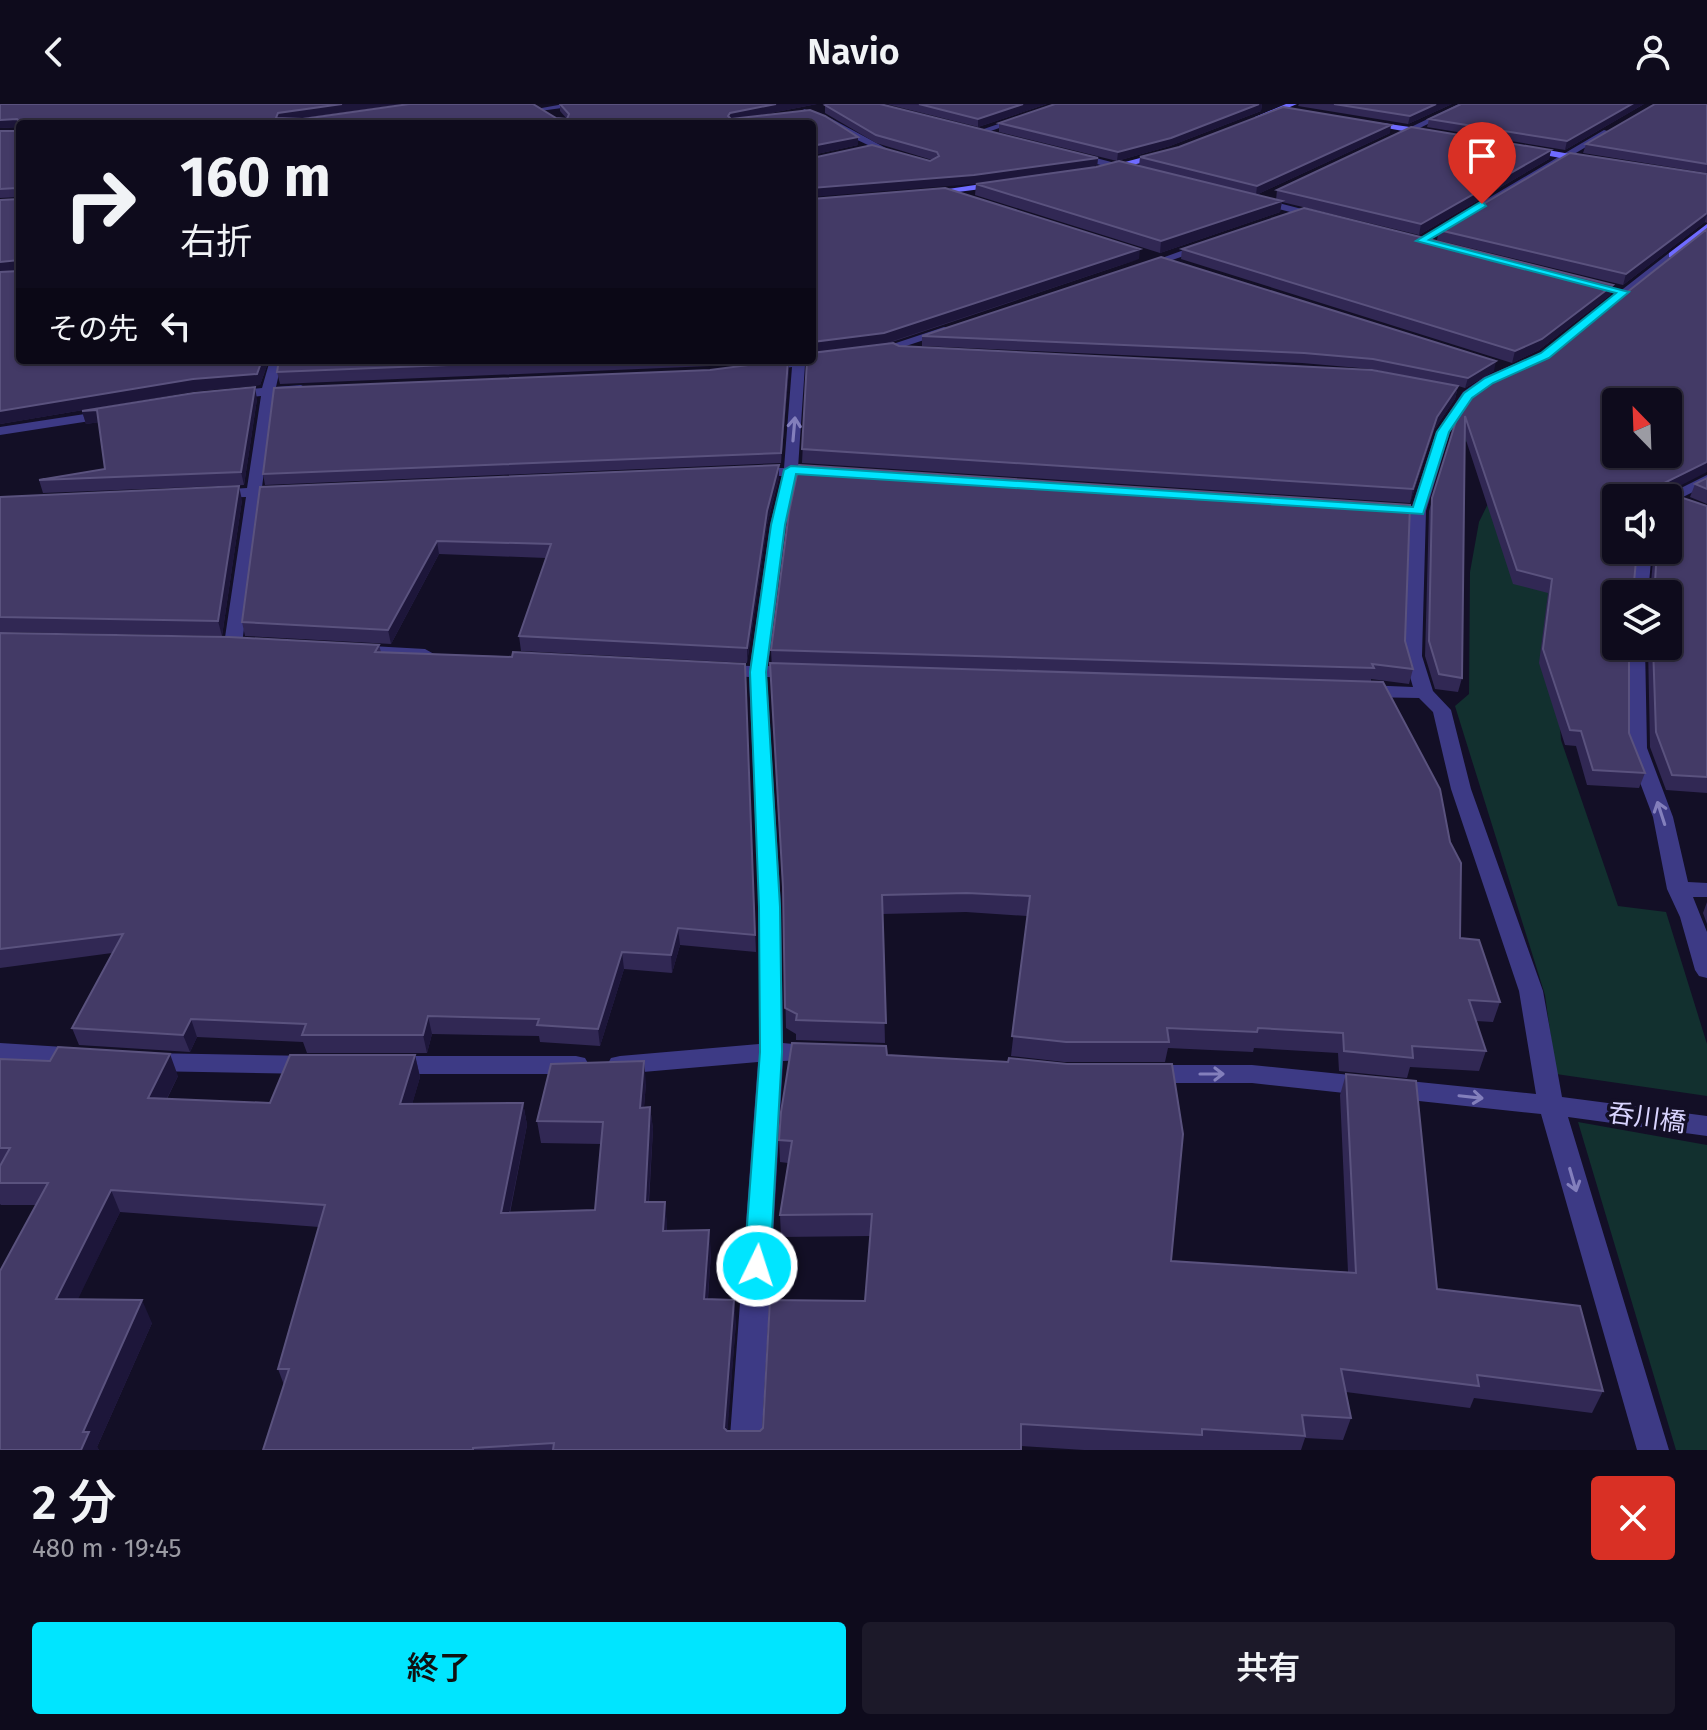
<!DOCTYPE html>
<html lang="ja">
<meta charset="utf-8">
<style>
:root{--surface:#0e0b1c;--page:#1c1929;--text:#f1f3f6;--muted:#9b9ba3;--line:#2e2b3b;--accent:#00e5ff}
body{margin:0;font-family:"Fira Sans","Noto Sans JP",sans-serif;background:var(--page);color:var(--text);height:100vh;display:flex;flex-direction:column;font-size:30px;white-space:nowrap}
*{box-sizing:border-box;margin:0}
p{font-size:26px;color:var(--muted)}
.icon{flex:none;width:44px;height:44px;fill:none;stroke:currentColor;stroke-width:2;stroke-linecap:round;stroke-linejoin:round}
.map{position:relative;height:1346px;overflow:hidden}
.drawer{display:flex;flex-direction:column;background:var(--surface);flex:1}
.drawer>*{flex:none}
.banner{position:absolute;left:16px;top:16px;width:800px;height:244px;border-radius:8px;box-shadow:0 2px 6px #0004,0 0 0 2px var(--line);background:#0e0b1c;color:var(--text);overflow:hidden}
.needle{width:52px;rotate:337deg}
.buttons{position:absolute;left:1602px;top:284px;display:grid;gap:16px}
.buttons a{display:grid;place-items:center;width:80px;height:80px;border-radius:8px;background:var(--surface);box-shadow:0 2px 6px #0004,0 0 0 2px var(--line);font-size:40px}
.pin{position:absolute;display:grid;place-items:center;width:68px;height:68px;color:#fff;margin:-82px -34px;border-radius:50% 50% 50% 0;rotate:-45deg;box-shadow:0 0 8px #0007}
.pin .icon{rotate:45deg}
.me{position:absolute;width:88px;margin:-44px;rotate:4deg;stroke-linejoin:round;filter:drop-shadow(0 0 6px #0008)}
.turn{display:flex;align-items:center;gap:28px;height:168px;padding:0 32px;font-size:36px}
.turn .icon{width:104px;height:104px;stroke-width:2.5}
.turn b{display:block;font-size:56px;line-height:68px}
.then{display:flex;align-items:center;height:76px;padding:0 32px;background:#0003;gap:16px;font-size:30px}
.round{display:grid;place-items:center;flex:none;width:84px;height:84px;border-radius:8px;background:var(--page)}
.summary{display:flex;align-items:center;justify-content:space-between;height:136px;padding:0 32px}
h1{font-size:48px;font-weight:600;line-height:60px}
.button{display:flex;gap:16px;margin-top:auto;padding:16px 32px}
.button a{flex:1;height:92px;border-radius:8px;background:var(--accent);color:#111;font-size:32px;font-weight:600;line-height:92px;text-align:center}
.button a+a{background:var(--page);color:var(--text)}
header{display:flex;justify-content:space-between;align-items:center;height:104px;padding:0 32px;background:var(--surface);font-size:36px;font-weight:600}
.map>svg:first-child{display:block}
.green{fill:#12302f}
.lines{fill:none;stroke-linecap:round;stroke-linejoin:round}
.street{fill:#3d3a85;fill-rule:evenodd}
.secondary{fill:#6f6bff;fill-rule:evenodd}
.wall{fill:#312854;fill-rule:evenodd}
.shaded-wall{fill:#1d163a}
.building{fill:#433a66;stroke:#5a527e;stroke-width:2;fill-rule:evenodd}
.oneway{stroke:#837fbc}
.route{fill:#00e5ff;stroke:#0095a6;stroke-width:2}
.labels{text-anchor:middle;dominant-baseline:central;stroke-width:7;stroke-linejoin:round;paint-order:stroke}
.near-street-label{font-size:26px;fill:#d9d4ff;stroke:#130f26}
</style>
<header><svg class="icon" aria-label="back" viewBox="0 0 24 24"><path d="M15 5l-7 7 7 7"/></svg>Navio<svg class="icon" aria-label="person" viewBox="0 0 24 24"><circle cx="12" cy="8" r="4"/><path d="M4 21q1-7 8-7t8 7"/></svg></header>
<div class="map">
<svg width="1707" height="1346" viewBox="0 0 1707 1346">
<rect width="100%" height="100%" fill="#130f26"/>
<path class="green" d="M1606 290 1668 298H1616L1544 432 1561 636 1618 802 1666 808 1707 940V992L1556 970 1545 891 1455 602 1469 590 1470 468 1479 418 1514 347 1457 336 1459 329Z
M1578 1018 1707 1041V1346H1676Z"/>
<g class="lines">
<path class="street" d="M564 0H591L540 7 536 5Z
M1057 0H1069L982 30 975 28Z
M1459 0H1469L1395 36 1388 34Z
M804 5 830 14 897 50 893 53 801 9Z
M1604 26 1611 28 1425 139 1416 137Z
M1073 48 1138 65 1140 67 1135 70 1070 53Z
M1255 93 1325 111 1326 113 1321 116 1252 98Z
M1206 138 1210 139V143L1146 165 1137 163Z
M1669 149 1678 151 1549 255 1494 279 1473 294 1450 328 1426 407 1422 552 1433 587 1451 606 1471 685 1543 887 1562 993 1707 1012V1032L1568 1013 1669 1346H1637L1541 1010 1252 979H1146L1137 977 1133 970 1137 963 1146 961H1252L1536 990 1519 887 1451 685 1433 608 1419 594 1364 593 1355 587 1364 581 1413 583 1404 552 1410 411 1382 410 1374 405 1382 400 1412 402 1436 328 1463 288 1484 273 1541 249Z
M944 223 954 226 879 251 869 248Z
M832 250 838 254 836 257 805 261 798 364H823L830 368 823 372H797L786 421 768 562 797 564 806 569 797 574 767 573 781 803 783 939 824 943 827 949 824 955 783 957 761 1346H729L758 958 620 970 611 968 607 961 611 954 620 952 759 940V803L749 573 721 571 712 566 721 561 750 562 770 421 782 372H752L745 368 752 364H784L792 263 764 267 758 263 764 259 812 256V253Z
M270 256H282L276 283 301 281 308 285 301 289 274 291 262 383H284L291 387 284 391 261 392 242 540 233 545 224 540 246 393 216 394 209 390 216 386 247 384 261 292 229 295 222 291 229 287 262 284Z
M111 306 116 307V313L0 331V323Z
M1707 371V381L1673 398 1668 400V394H1661Z
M1636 446H1652L1648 490H1632Z
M353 541 425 545 434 550 425 555 347 550 344 546 347 542Z
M1627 542H1645L1647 644 1673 713 1688 778 1707 779V793H1693L1707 828V874L1699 872 1695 866 1680 813 1667 785 1653 713 1627 644Z
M0 939 80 944 89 947 92 953 89 959 80 962 0 957Z
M148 949 312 952 321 954 325 961 321 968 312 970 148 967 139 965 135 958 139 951Z
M392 952H576L585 954 589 961 585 968 576 970H392L383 968 379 961 383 954Z"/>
<path class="secondary" d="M1286 0H1297L1262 15 1255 13Z
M1361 16 1431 26 1435 29 1431 32 1364 20Z
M1525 42 1593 54 1598 57 1593 60 1522 47Z
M1166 47 1169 52 1104 68 1099 65Z
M1002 77 1005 82 926 92 921 89Z
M1707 120V128L1677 153H1669V149Z"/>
</g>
<path class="wall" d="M0 0H401L297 15H303L409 0H533L556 14 567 15 560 7V0H817L756 12 810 6 825 12 858 33V41L812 51V20H20V256H269L260 281 196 287 0 320V96L19 95V93L0 94V27H18L19 23 0 24Z
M886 0H1047L978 23Z
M1055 0H1262L1261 7 1170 42 1117 57 999 28V19Z
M1299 0H1452L1408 20 1298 2Z
M1461 0H1644L1565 46 1427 23 1429 15Z
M1707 0V69L1583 49 1586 40Z
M825 1 1098 54 1097 62 974 80 930 57 932 56 876 39 825 9Z
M1390 29 1256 91 1139 62 1140 53Z
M1551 46 1549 55 1419 131 1282 98 1280 108 1160 149 975 91 976 80 1276 96 1277 86Z
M1707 70V119L1705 118 1623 181 1437 136 1439 126Z
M1182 145 1613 181 1610 191 1539 246 1512 259 1181 155Z
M1161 153 1494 267 1465 284 1458 282 1455 295 1434 326 1410 399 802 359 807 256 1139 155 886 240 899 242 1434 278 1371 265 1302 259 922 242V232Z
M1554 246 1671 390 1707 402V689L1666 686 1650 643 1648 542H1668L1616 490 1629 629 1645 669 1639 684 1587 681 1576 642 1565 641 1539 559 1548 489 1513 480 1465 333 1462 574 1458 588 1435 585 1425 552 1429 407 1456 317ZM1616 394H1668V446H1654L1651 478H1634Z
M279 256H757L710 262 280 280 277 268Z
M789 265 781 359 265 381 263 370Z
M257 295 244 381 43 389 39 376 105 365 99 318 86 320 82 307Z
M779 374 767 421 747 559 521 547 519 532 546 454 439 450 391 540 245 532 242 518 260 383Z
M1707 374V400L1690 393 1695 380Z
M0 393 242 396 222 532 0 528Z
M0 529 379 541 381 548 745 560 756 848 680 841 672 869 624 865 600 942 540 938 539 932 432 930 427 949H307L303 938 197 933 190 948 79 941 72 924 112 849 0 864Z
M1405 537 1413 565 1409 580 1371 575V578L1460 834 1500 898 1493 918 1476 917 1486 947 1479 967 1410 963 1407 974 1339 967 1338 949 1254 944 1253 948 1168 944 1165 958H1064L1011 952 1027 812 966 808 882 810 885 939 796 936V930L786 924 783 794 771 546Z
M1707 798V820L1703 809Z
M415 951 420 973 412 1000 523 999 527 1021 510 1109 595 1106 601 1040 541 1039 537 1017 646 979 644 1003H650L653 1025 649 1098H665L667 1127 711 1148 708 1195 736 1218 727 1327H760L865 1197 871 1132 781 1133 780 1111 788 1059 780 1058 779 1036 887 951 1171 1157 1348 1168 1340 991 1346 970 1437 1185 1603 1287 1592 1309 1474 1294 1470 1304 1346 1288 1351 1314 1343 1336 1305 1334 1301 1346H1084L1021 1342V1346H263L284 1281 278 1265 319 1123 120 1108 77 1196 152 1219 97 1343 99 1346H0L36 1101H1L0 1100V955L178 972 167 995 270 999Z"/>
<path class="shaded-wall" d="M342 0H401L280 17 276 14 278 9Z
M776 0H817L730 17 728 12 730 9Z
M1023 0H1047L978 23V15Z
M1259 0H1262L1261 7 1170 42 1117 57 1118 48Z
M1436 0H1452L1408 20 1410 12Z
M1632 0H1644L1565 46 1567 37Z
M17 15 20 23 0 24V16Z
M1391 21 1390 29 1256 91 1257 82Z
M858 33V41L812 51V42Z
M1551 46 1549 55 1419 131 1421 120Z
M1098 54 1097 62 974 80 812 93V84Z
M1282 97 1280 108 1160 149 1161 137Z
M1707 109 1705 118 1623 181 1626 170Z
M1140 145 1139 155 884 240 812 249V238Z
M19 156 20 167 0 169V158Z
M1613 181 1610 191 1539 246 1512 259 1515 247Z
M262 256H269L260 281 196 287 0 320V307Z
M709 256H757L710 262Z
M788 256 789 265 781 359V349Z
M1496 257 1494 267 1465 284 1468 274Z
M1458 282 1455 295 1434 326 1410 399 1413 385 1437 313Z
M255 283 257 295 244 381 241 368Z
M97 306 101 318 86 320 82 307Z
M1707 358V368L1658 393 1662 380Z
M779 361V374L767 421 747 559V544L767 407Z
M239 382 242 396 222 532 218 517Z
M437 437 439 450 391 540 388 526Z
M678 824 680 841 672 869 671 851Z
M622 848 624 865 600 942 598 925Z
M428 912 432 930 427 949 423 931Z
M191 915 197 933 190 948 183 931Z
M170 950 178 972 156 1016 148 994Z
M415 951 420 973 406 1022 400 1000Z
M644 957 646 979 642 1025 640 1004Z
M523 999 527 1021 505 1131 501 1109Z
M650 1003 653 1025 647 1120 645 1098Z
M111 1086 120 1108 67 1218 56 1195Z
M665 1098 667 1120 665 1149 663 1127Z
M709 1126 711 1148 706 1218 704 1195Z
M142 1196 152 1219 97 1343 99 1346H81L83 1328Z
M734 1196 736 1218 726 1346 724 1324Z"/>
<path class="building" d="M0 0H342L278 9 276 14 303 15 409 0H533L556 14 567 15 569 10 560 0H776L730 9 728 12 731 15 810 6 825 12 858 33 812 42V20H20V87L17 84 0 85V27H18L20 18 17 15 0 16Z
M828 0H880L1098 54 974 71 812 84V54L872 41 930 57 939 52 937 48 876 31 825 1Z
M919 0H1023L978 15Z
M1055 0H1259L1171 34 1118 48 999 19Z
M1334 0H1436L1410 12Z
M1461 0H1632L1567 37 1429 15Z
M1655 0H1707V60L1586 40Z
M1283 3 1391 21 1257 82 1140 53 1179 43Z
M1411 23 1551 46 1421 120 1277 86Z
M1570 49 1707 70V109L1626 170 1439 126Z
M1119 57 1282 97 1161 137 976 80 1096 63Z
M945 84 1140 145 884 229 812 238V95Z
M20 88V256H262L257 270 193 275 0 307V168L19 167V156L0 158V96L19 95Z
M1304 104 1613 181 1542 235 1515 247 1182 145Z
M1707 125V358L1662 380 1669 384 1671 390 1707 402V673L1672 671 1656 628 1653 542H1668V490H1616V542H1629V629L1645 669 1593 666 1581 627 1570 626 1543 545 1552 475 1517 466 1465 312 1462 574 1439 570 1429 537 1432 394 1456 317 1478 284 1498 270 1554 246ZM1616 298H1668V350H1616ZM1616 394H1668V446H1657L1655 478H1634L1637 446H1616Z
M1161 153 1496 257 1468 274 1373 255 1304 249 922 232Z
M893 239 899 242 1372 266 1458 282 1437 313 1413 385 802 345 807 256H812V249Z
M279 256H575L277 268Z
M788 256 781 349 263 370 274 284 710 266Z
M255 283 241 368 39 376 105 365 97 306 82 307 194 289Z
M779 361 767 407 747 544 519 532 551 440 437 437 388 526 242 518 260 383Z
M799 361 1410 401 1405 537 1413 565 1372 560 1374 564 771 546 789 408Z
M1707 374V385L1695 380Z
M239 382 218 517 0 513V393Z
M0 529 229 533 379 541 375 548 512 553 513 548 745 560 755 831 678 824 671 851 622 848 598 925 537 921 539 915 428 912 423 931H302L306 920 191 915 183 931 72 924 123 830 0 845Z
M770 559 1383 578 1440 685 1450 738 1461 759 1460 834 1479 836 1500 898 1469 896 1486 947 1412 942 1413 954 1344 947 1343 929 1258 924 1257 928 1167 924 1169 938H1066L1012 932 1030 792 967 789 882 791 886 919 796 916 797 910 785 904 783 783Z
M792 939 886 942 887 951 1008 958 1009 954 1067 960H1172L1183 1030 1171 1157 1356 1169 1346 970 1416 977 1437 1185 1580 1202 1603 1287 1477 1271 1479 1282 1341 1265 1351 1314 1302 1311 1305 1332 1202 1325V1331L1021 1320V1346H553L554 1339 473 1344V1346H263L289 1265H278L325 1101 111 1086 56 1195 142 1196 83 1328H89L81 1346H0V1167L48 1079H0V1062L10 1044H0V955L50 957 58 943 170 950 148 994 270 999 290 951H415L400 1000 523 999 501 1109 595 1106 603 1018 537 1017 551 960 644 957 640 1004 650 1003 645 1098H665L663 1127 709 1126 704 1195 734 1196 724 1324 727 1327H760L763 1324 770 1196 865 1197 872 1110 780 1111 792 1037 779 1036 781 1008Z"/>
<defs><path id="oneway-shaft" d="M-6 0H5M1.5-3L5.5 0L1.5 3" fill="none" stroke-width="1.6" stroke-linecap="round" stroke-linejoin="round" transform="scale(2)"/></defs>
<g class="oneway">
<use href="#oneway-shaft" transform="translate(794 325) rotate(-85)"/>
<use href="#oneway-shaft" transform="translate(1661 709) rotate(-108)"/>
<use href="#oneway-shaft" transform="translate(1212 970)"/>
<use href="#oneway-shaft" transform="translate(1471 993) rotate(6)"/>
<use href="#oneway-shaft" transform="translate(1573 1076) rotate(74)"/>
</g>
<path class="route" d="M1482 97 1486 102 1429 136 1629 188 1549 254 1493 279 1472 294 1449 328 1423 410 796 370 785 421 766 568 780 803 782 948 770 1162 766 1170 757 1173 748 1170 744 1162 760 948 759 803 750 568 771 421 784 366 791 362 1413 403 1437 328 1464 289 1485 274 1541 249 1616 189 1416 137Z"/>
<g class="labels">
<g class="near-street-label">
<text transform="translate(1647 1014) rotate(8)">呑川橋</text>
</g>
</g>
</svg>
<div class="buttons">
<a><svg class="needle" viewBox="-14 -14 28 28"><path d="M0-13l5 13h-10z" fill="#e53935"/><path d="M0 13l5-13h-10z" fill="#9b9ba3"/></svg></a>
<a><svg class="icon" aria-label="sound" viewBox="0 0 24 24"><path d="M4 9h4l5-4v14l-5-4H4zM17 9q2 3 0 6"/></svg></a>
<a><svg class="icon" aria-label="layers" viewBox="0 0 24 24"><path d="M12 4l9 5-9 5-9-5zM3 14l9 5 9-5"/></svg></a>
</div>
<div class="pin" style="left:1482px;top:100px;background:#d93025"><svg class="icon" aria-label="arrive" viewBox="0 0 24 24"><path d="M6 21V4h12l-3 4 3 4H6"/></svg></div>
<svg class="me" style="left:757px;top:1162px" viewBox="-20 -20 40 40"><circle r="17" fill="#00e5ff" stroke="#fff" stroke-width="3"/><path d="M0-11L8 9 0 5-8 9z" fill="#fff"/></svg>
<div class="banner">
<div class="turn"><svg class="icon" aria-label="right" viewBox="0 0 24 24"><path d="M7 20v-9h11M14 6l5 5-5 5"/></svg><div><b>160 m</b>右折</div></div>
<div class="then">その先<svg class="icon" aria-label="left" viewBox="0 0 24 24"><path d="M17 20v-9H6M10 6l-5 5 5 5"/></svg></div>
</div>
</div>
<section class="drawer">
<div class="summary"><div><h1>2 分</h1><p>480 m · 19:45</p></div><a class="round" style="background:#d93025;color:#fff"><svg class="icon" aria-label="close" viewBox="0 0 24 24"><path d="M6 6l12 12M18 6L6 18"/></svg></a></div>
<div class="button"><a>終了</a><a>共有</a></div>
</section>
